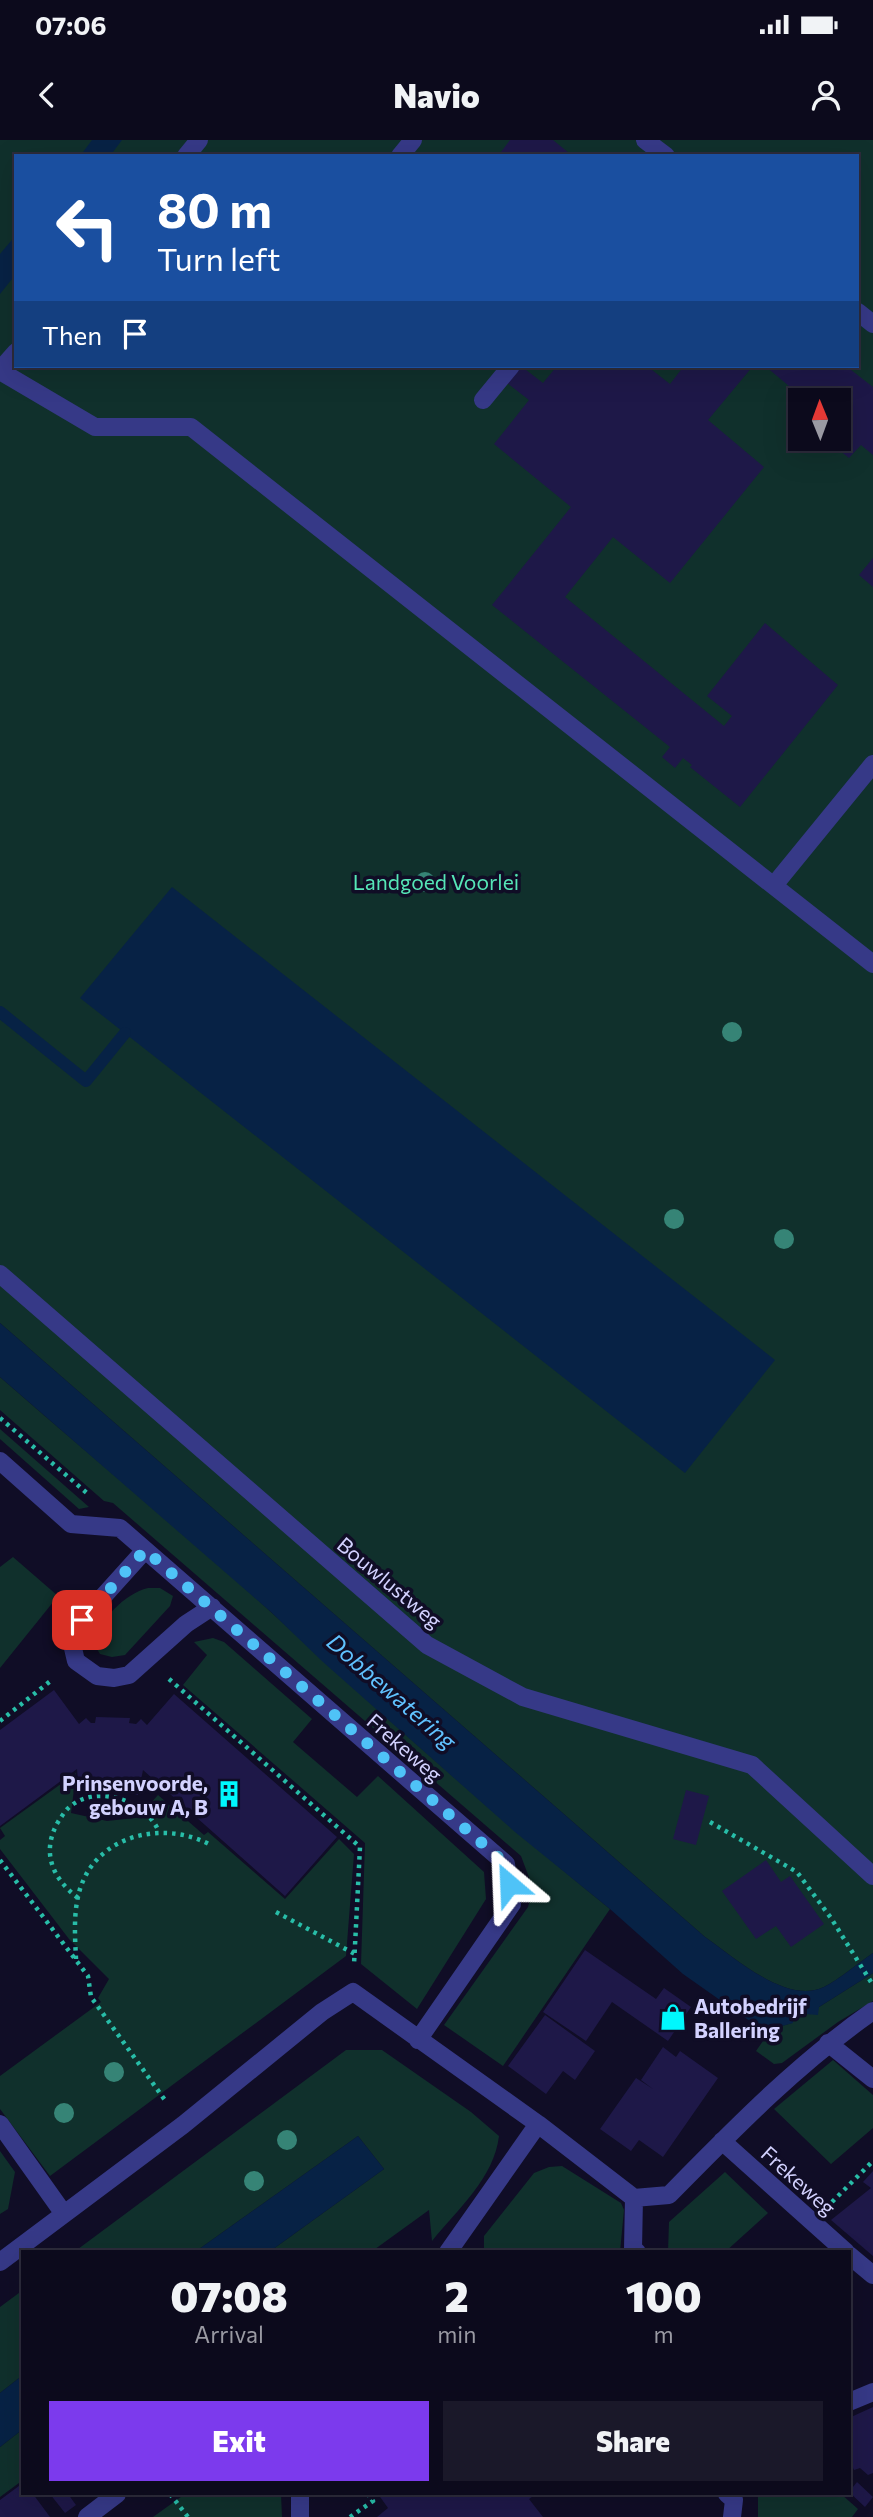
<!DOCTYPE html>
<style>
:root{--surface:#0c0a1c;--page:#1a1829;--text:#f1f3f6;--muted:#9a9aa3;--line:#2c2b3b;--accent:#7c3aed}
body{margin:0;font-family:Commissioner,sans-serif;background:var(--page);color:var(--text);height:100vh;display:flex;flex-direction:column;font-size:26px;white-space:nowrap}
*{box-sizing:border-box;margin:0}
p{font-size:23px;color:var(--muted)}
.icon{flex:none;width:38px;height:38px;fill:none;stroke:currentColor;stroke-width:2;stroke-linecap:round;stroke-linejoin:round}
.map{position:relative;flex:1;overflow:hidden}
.details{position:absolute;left:21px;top:2110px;width:830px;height:245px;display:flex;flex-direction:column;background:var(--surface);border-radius:0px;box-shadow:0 7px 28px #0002,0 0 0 2px var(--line)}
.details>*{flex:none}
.banner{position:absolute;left:14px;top:14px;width:845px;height:214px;border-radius:0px;box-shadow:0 7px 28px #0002,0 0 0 2px var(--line);background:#1a4fa0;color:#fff;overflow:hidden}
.needle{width:46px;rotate:359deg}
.controls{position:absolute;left:788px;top:248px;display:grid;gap:14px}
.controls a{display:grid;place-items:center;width:63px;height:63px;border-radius:0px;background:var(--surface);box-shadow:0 7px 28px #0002,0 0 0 2px var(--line);font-size:35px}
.pin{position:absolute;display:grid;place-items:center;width:60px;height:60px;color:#fff;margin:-30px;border-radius:14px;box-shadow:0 4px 10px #0006}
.me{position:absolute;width:77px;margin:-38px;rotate:334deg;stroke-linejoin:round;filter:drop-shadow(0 0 5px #0008)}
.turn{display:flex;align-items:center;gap:24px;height:147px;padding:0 28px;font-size:32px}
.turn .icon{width:91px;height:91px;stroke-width:2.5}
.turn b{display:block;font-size:49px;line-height:60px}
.then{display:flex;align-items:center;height:66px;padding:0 28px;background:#0003;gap:14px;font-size:26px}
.eta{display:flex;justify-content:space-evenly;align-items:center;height:119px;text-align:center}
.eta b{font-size:42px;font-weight:800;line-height:49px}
.action{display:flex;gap:14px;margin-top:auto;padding:14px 28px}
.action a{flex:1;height:80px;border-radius:0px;background:var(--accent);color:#fff;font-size:28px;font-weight:800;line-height:80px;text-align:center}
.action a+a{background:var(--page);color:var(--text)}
.status{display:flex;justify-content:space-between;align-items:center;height:49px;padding:0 35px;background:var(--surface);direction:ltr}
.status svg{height:19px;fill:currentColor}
header{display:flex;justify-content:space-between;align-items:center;height:91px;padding:0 28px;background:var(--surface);font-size:32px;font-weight:800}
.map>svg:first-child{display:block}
.green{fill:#10302c;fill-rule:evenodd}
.water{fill:#072245}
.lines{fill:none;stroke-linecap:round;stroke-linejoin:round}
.stream{stroke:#072245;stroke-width:12}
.building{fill:#1e1848}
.path{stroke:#28bda8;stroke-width:4.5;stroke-dasharray:3.5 5;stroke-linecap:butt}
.minor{stroke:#363987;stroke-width:18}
.tree{fill:#368476}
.route{stroke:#4fc3f7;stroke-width:12;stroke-dasharray:0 21.6}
.labels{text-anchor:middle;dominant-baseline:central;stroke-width:7;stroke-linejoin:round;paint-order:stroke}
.park-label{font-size:21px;fill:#56e6b7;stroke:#100d26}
.street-label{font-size:21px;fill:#d3d2ff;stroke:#100d26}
.poi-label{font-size:21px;font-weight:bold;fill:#d3d2ff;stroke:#100d26;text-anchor:end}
.water-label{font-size:23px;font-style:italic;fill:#60c2ff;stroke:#100d26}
</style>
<div class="status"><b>07:06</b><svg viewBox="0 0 49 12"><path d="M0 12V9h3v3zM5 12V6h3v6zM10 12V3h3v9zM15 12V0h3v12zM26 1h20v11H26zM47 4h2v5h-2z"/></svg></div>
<header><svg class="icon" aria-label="back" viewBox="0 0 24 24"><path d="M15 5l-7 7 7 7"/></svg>Navio<svg class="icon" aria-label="person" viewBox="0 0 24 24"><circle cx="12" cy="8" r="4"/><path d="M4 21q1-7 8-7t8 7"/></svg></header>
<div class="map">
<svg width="873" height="2377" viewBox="0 0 873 2377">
<rect width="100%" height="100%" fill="#100d26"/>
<path class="green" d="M0 0H873V1813C857 1824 841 1838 824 1847 786 1865 734 1817 705 1797L0 1183ZM16 16H858V226H16ZM800 261H838V299H800Z
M0 1237C90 1316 184 1392 272 1473 382 1575 494 1675 610 1769L503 1926 444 1885 528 1767 533 1748 521 1716 113 1363 104 1361 0 1270Z
M0 1289 89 1367 79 1369 0 1299Z
M13 1417 58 1456 0 1528V1427Z
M148 1448H160L173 1456 170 1466 125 1515 112 1517 100 1514 92 1501C102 1479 124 1454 148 1448Z
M213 1498 224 1502 312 1579 293 1602 357 1657 378 1636 484 1732 486 1759 417 1869 361 1824 365 1703 183 1545 207 1515 194 1502Z
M76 1633 71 1673 107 1681 144 1677 149 1665 158 1655 204 1695 208 1692 285 1759 339 1699 354 1714 346 1816 50 2036 0 1969V1936L101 1862 98 1858 109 1839 69 1799 0 1709V1700L5 1696 0 1688Z
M873 1833V1861L838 1882 782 1923 774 1924 756 1911 765 1898 764 1891 792 1883V1873L819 1867Z
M346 1910H382L471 1972 499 1996C494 2038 458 2069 432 2101L429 2070 371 2112H269L384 2029 358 1996 195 2112H74Z
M833 1920 873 1955V1988L831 2024 774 1969Z
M0 2011 15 2032 8 2069 0 2074Z
M562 2026 621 2063 624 2070 620 2112H484V2096L534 2033 549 2027Z
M725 2032 768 2073 725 2112H668L669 2082Z
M23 2150V2235L0 2253V2167Z
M23 2289V2340L0 2357V2307Z
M185 2354H281L282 2377H153Z
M758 2354H841L858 2369 852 2377H758Z"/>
<path class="water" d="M92 0H122L110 16H80Z
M16 95V134L0 154V114Z
M172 747 775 1220 685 1333 80 858Z
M0 1183 705 1797C734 1817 786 1865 824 1847 841 1838 857 1824 873 1813V1833L819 1867 818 1875 793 1873V1883L764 1891 683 1834 610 1769 515 1692 323 1522 271 1472 0 1237Z
M358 1996 384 2029 269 2112H195Z
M23 2235V2289L0 2307V2253Z"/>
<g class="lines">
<path class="stream" d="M0 872 86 941 125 893"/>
</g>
<path class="building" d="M510 0H553L569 13 567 16H498Z
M521 226 543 243 557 226H647L670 244 684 226H753L708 280 764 327 670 443 613 397 565 457 724 586 732 576 707 556 765 483 838 545 740 667 690 627 692 625 683 618 675 628 662 617 670 607 492 465 571 367 494 304 529 260 507 243Z
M765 226H846L873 247V315L861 305 849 318 825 299H838V261H807Z
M873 418V447L859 435Z
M54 1550 79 1584 86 1578 91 1583H95L96 1577 130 1578 129 1583 136 1584 141 1579 147 1585 174 1554 337 1697 285 1756 143 1630 138 1655 108 1647 79 1651 77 1629 0 1686V1590Z
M686 1650 709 1656 696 1705 673 1699Z
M766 1720 781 1742 790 1736 824 1784 791 1807 776 1786 756 1799 722 1751Z
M585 1810 656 1859 664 1848 691 1867 668 1901 612 1862 586 1901 543 1872Z
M545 1875 595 1911 575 1940 563 1931 546 1954 508 1926Z
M663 1907 676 1917 680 1911 718 1938 663 2017 639 2000 631 2011 600 1989 636 1938 653 1949 641 1940Z
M873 2031V2116L831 2080 871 2048 863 2042Z
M873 2267V2333L868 2335 860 2328 854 2330 849 2319V2278Z
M857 2342 873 2357 865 2367 849 2352Z
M23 2343V2354H33L50 2377H0V2360Z
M50 2354H68L76 2365 65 2373Z
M378 2354H536L529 2359 543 2377H377L388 2368Z"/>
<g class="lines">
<path class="path" d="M0 1278 88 1354
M169 1539 360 1707 354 1825
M0 1581 53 1539
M710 1682 797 1732 831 1778 871 1842
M0 1720 88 1836 91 1857 167 1963
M78 1758C52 1738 41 1712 58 1682 62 1676 66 1669 72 1665 100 1644 147 1662 159 1692
M276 1772 355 1814
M76 1819C75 1796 73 1772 80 1749 97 1695 162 1680 209 1704
M832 2062 873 2021
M170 2354 188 2377
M350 2377 373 2361 368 2354"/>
<path class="minor" d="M645 0 666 16
M186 16 199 0
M400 16 413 0
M858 172 873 184
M0 230 16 212
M0 231 95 287H191L873 824
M483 260 511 226
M775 744 873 624
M0 1134 427 1505 523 1557 752 1625 873 1736
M0 1321 71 1384 120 1388 506 1724 512 1764 418 1900
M145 1410 82 1480 72 1504 76 1521 97 1536 114 1538 129 1535 186 1484 212 1467
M828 1903 873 1939
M0 1984 64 2074
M722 2001 846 2112
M634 2058 633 2109 637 2112
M448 2112 538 1984
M849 2115 873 2135
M0 2122 183 1985 322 1872 353 1852 538 1984 634 2058 669 2055C734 1989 797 1924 873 1871
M849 2262 873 2252
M300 2354V2377
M727 2354 734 2360 732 2377
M87 2377 117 2354"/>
</g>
<g class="tree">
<circle cx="425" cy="742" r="10"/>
<circle cx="732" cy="892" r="10"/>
<circle cx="674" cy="1079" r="10"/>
<circle cx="784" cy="1099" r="10"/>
<circle cx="114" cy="1932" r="10"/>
<circle cx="64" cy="1973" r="10"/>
<circle cx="287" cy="2000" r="10"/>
<circle cx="254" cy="2041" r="10"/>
</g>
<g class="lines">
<path class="route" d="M82 1480 145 1410 506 1724 509 1744"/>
</g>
<defs>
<symbol id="building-bare" viewBox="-9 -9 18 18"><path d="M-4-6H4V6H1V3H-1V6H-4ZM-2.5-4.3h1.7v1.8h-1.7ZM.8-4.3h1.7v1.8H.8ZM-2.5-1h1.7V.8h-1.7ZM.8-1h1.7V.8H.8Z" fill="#00f7fd" stroke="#100d26" stroke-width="2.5" paint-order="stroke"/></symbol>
<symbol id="shop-bare" viewBox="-9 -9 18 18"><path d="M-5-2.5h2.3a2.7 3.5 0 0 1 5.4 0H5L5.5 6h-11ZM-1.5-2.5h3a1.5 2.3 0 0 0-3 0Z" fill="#00f7fd" stroke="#100d26" stroke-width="2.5" paint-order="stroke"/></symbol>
</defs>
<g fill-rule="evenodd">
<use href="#building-bare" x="210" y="1635" width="38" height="38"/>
<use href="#shop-bare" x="654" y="1858" width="38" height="38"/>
</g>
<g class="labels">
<g class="park-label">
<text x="436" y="741">Landgoed Voorlei</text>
</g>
<g class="street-label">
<text transform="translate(390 1442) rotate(40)">Bouwlustweg</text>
<text transform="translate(405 1607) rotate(41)">Frekeweg</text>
<text transform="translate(799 2040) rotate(42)">Frekeweg</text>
</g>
<g class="poi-label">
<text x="208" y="1642">Prinsenvoorde,<tspan x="208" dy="24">gebouw A, B</tspan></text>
<text x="694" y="1865" text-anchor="start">Autobedrijf<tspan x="694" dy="24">Ballering</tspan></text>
</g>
<g class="water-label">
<text transform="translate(392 1551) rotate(41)">Dobbewatering</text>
</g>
</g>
</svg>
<div class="controls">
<a><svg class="needle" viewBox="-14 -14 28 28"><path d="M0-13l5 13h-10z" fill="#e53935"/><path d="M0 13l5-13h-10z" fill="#9a9aa3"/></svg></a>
</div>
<div class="pin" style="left:82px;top:1480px;background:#d93025"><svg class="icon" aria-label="arrive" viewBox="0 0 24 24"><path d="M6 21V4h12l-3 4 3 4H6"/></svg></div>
<svg class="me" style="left:509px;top:1744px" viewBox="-20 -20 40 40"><path d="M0-17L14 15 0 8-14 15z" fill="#4fc3f7" stroke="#fff" stroke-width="4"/></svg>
<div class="banner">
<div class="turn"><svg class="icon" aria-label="left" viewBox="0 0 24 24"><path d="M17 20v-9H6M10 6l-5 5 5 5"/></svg><div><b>80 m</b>Turn left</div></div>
<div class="then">Then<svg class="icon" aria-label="arrive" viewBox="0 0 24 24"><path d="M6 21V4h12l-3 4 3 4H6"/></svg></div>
</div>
<section class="details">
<div class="eta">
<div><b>07:08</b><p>Arrival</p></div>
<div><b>2</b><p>min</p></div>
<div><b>100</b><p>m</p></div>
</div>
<div class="action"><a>Exit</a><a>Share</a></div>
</section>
</div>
